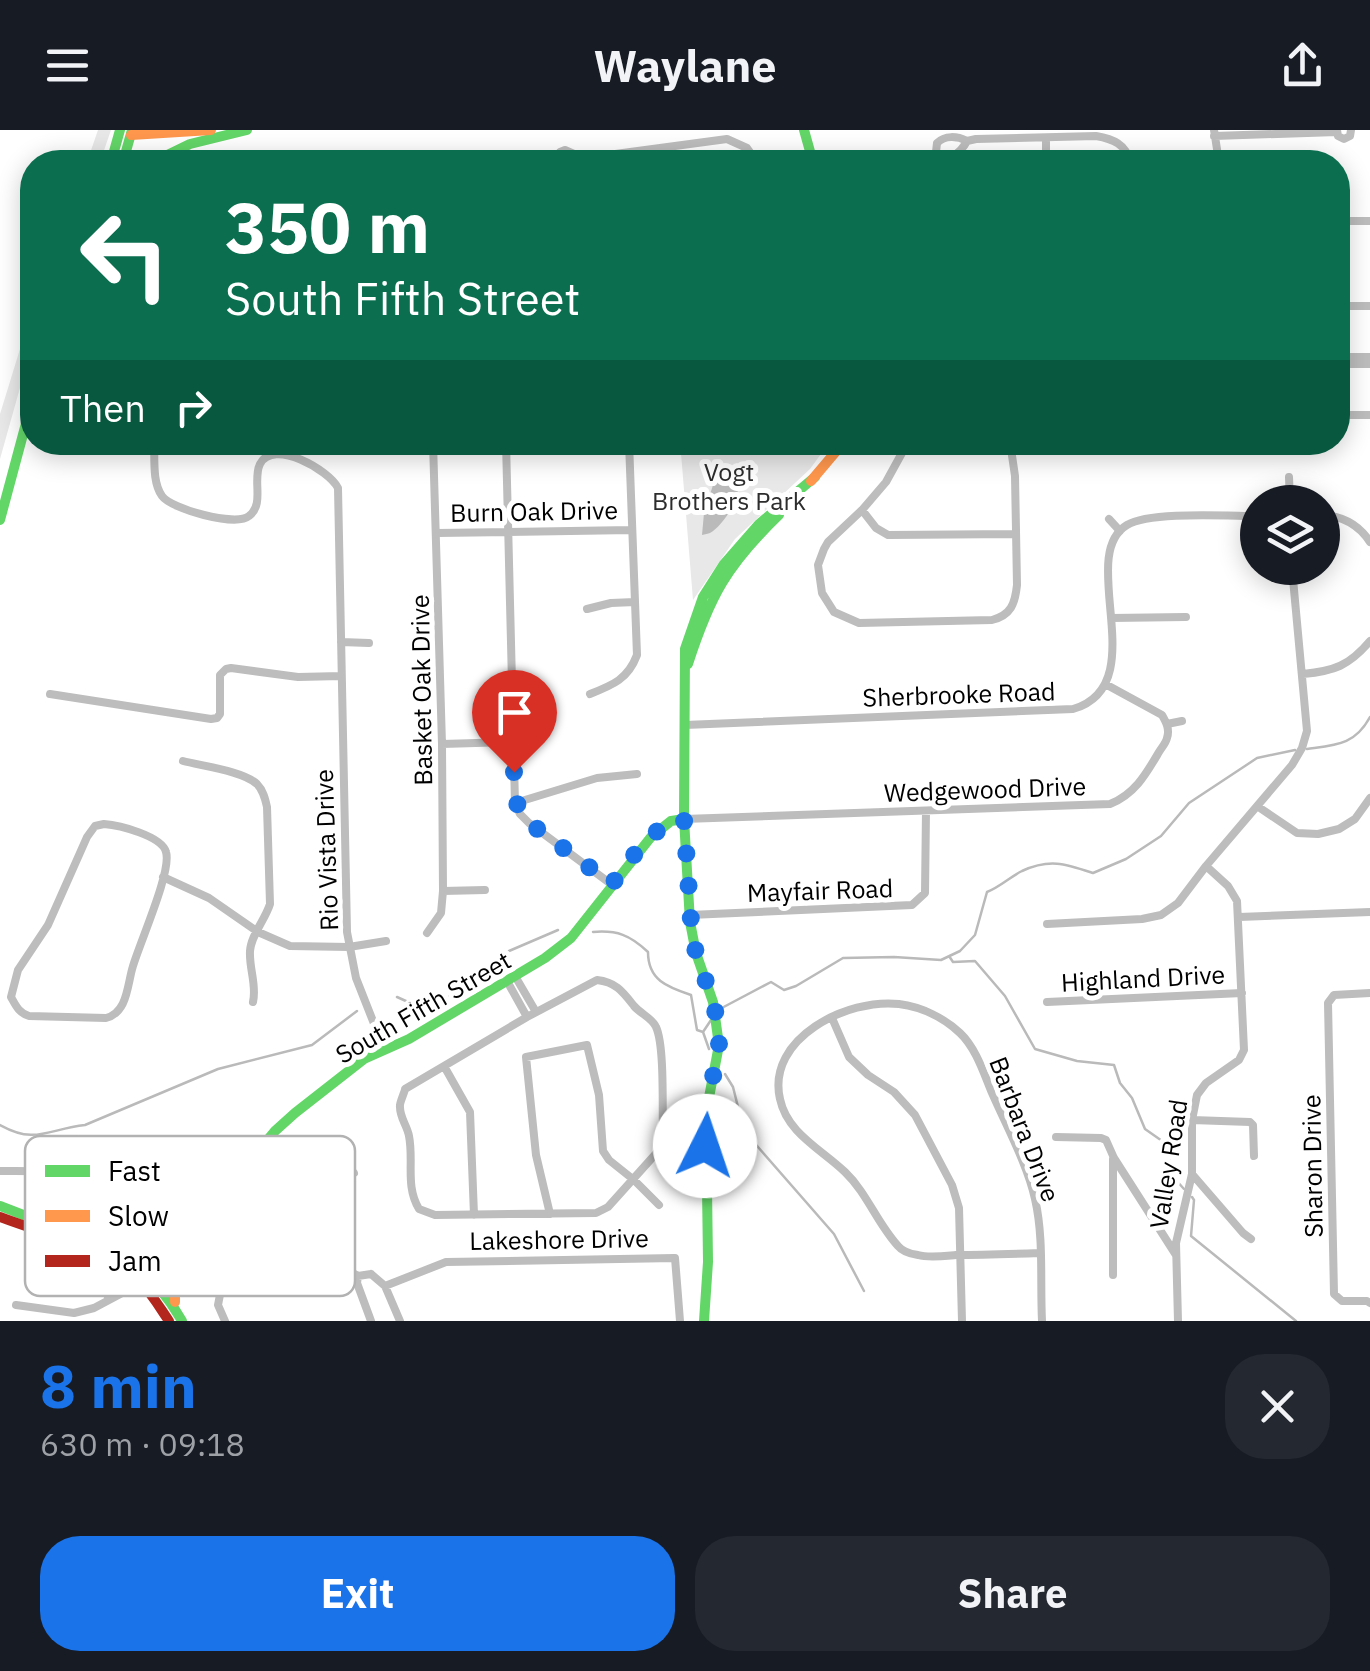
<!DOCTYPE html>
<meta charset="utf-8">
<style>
:root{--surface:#171b24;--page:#242831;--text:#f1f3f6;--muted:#9ea1a6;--accent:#1a73e8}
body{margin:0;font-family:"IBM Plex Sans",sans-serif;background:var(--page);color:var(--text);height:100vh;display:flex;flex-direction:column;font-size:38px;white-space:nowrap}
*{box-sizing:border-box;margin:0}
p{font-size:32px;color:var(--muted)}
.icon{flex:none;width:55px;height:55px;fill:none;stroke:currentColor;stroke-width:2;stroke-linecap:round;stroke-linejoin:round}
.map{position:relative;height:1191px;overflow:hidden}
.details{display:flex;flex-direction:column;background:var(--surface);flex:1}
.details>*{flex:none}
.top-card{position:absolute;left:20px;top:20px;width:1330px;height:305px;border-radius:40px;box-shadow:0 5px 25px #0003;background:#0b6e4f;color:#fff;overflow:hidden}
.fabs{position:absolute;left:1240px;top:355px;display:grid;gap:20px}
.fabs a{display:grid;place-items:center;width:100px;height:100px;border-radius:50%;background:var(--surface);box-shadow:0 5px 25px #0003;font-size:50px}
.pin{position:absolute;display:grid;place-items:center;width:85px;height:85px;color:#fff;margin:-102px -42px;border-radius:50% 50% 50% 0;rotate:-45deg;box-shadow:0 0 10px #0007}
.pin .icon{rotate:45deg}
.me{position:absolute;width:110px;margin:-55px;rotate:4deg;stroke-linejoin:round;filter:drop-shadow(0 0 8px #0008)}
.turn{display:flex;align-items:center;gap:35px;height:210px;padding:0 40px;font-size:45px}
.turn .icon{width:130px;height:130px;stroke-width:2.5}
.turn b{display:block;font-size:70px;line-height:85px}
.then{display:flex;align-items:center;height:95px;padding:0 40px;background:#0003;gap:20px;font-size:38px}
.round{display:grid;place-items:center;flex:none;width:105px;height:105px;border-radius:40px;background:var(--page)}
.overview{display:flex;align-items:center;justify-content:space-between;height:170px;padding:0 40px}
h1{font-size:60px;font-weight:700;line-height:75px;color:var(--accent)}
.primary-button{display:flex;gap:20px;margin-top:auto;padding:20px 40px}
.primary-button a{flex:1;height:115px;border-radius:40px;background:var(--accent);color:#fff;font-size:40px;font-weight:700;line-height:115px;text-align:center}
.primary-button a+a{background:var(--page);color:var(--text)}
header{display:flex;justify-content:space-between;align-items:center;height:130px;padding:0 40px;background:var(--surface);font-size:45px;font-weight:700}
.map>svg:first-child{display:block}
.green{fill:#e8e8e8}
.water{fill:#bababa}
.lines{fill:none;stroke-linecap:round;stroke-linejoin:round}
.stream{stroke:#bababa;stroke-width:2.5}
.street{stroke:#bdbdbd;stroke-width:8}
.fast{stroke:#63d668;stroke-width:10}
.slow{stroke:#ff974d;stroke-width:10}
.jam{stroke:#b3261e;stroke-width:10}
.route{stroke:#1a73e8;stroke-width:18;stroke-dasharray:0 32.4}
.labels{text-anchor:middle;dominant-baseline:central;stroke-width:10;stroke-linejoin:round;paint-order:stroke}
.park-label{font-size:25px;fill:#2d2d2d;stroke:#fff}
.street-label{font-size:25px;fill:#000;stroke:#fff}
.key{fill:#fff;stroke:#b2b2b2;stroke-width:2.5}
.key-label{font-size:28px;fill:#000}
</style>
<header><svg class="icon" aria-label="menu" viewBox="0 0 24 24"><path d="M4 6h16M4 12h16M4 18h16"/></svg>Waylane<svg class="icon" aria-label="share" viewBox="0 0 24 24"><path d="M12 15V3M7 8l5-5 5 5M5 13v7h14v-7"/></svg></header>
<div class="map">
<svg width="1370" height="1191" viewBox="0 0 1370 1191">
<rect width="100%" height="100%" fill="#fff"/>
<path class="green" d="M98 0H111L100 32H87Z
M32 180V215L0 329V284Z
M682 313H829L810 339 735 409 693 470 681 323Z"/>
<path class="water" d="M728 347C730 348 734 349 735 351 746 362 722 397 710 403 708 404 705 404 702 405L704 383 714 352Z"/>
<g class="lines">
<path class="stream" d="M1307 619C1336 615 1355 615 1370 587
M593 802C617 800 630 805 648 822 648 850 667 857 691 865L697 900 703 902 711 890
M949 826 953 832 975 831 1005 866 1035 919 1077 931 1114 935 1120 953 1132 968 1145 999 1165 1013 1175 1049 1184 1059
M397 867 417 876 437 874 496 838 509 821 558 800
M718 880 771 852 784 860 796 856 843 828 894 827 941 830 960 821 975 805 987 762C1000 757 1010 747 1022 741 1050 728 1066 734 1093 743L1126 729 1161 706 1189 673 1248 634 1257 628 1295 620
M703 902 709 919
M725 944 733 957 744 1001 834 1104 864 1161
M0 995C36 1015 48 999 85 995L218 939 312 915 357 881
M1192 1067 1194 1070 1191 1106 1296 1191"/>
<path class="street" d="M1214 0 1219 32
M1337 0 1338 6 1344 9 1350 6 1351 0
M1214 6 1337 2
M1046 8V32
M967 11C960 24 949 32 936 22L937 13C945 5 957 6 967 11L976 9 1096 6C1113 9 1126 14 1130 32
M557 32 560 22 565 20 574 24 580 32
M579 32 593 27 727 9 747 18 757 32
M865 32 867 31
M1338 91H1370
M1338 176H1370
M1338 227H1370
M1338 234H1370
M1338 285H1370
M154 312C155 329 152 352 162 366 171 379 236 397 249 386 265 374 252 350 260 334 273 308 329 340 338 358L347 802 356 848 384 919
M506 312 515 673 520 684 529 693 611 754
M908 312 886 352 862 380 828 412 824 419 818 435 822 463 834 482 859 493 992 490C1011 485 1015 474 1017 455L1015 346 1010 312
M581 320 629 319
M1289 347 1290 372
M862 380 876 398 888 405 1016 404
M1322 385C1343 386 1359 395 1370 412
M1109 389 1120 401
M437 403 632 400
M587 479 611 473 635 472
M1111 488 1186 487
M341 512 369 513
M1303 544C1334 541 1349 536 1370 511
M50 564 211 589 217 588 220 584V545L226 539 231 538 298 547 341 546
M590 564C613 555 628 549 637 525L629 312
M1167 594 1182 591
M685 595 1073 579C1155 555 1075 426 1127 395 1150 381 1228 386 1258 386
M442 614 513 612
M183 631C202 636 243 641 257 654 263 660 265 668 267 677L270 774C265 790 251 805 250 821 249 839 257 855 253 872
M515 673 597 648 637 644
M1257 676 1297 703 1318 704 1339 699 1355 689 1370 668
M684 689 1110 674C1135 664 1146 644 1159 622 1162 617 1166 613 1167 608 1170 599 1166 592 1162 585L1107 555
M104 694C119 695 162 706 166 722 172 741 140 812 133 836 127 855 128 882 106 888L29 886C19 883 16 876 11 867L18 840 48 795 87 707 95 696Z
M163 747 209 768 258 802 290 816 349 817 386 811
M443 761 485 760
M690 785 912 775 925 763 926 681
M1239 787 1370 782
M1047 794 1142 789 1161 785 1178 773 1206 736 1292 635 1302 618 1307 601 1292 438
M427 803 441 783 443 761 442 614 433 312
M515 846 536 882
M597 850C616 852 623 862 634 876 641 884 652 888 656 897 665 916 662 983 663 1007L661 1018 608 1077 596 1083 435 1085 419 1079C405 1056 414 1031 409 1006 407 995 399 987 400 975 400 972 405 961 405 959L527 887Z
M507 851 527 887
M1370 863 1334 865 1328 873 1334 1164 1342 1171H1367L1370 1173
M1047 872 1242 863
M832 888 849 927 868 945 894 962 915 985 952 1055 959 1078 962 1191
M444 936 470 982 474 1085
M1192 990 1250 992 1253 995 1254 1026
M1056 1007 1101 1008 1106 1010 1114 1028 1176 1125
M0 1041C32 1041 64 1040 95 1048 134 1058 177 1080 213 1096
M1192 1044 1243 1103 1251 1109
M225 1069C264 1090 289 1106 324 1067 333 1057 340 1047 354 1043
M550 1084 536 1025 526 927 587 915 599 965 603 1021 609 1030 634 1050 659 1075
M197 1123 211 1132 226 1134 334 1132 358 1146 371 1144
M1040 1123C1012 1124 984 1125 956 1125 944 1126 929 1128 918 1125 911 1124 902 1121 898 1116 877 1093 867 1063 845 1042 821 1019 787 1003 780 969 766 908 848 868 899 874 922 877 944 888 960 903 976 918 984 944 992 963 1006 995 1028 1036 1035 1069 1044 1108 1040 1151 1042 1191
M108 1129C113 1144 117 1154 108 1167
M371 1144 385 1156 400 1191
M1113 1145V1029
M358 1146 357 1153 371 1191
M385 1156 446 1132 675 1128 680 1191
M16 1175 74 1183 94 1178 141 1153
M225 1191 218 1175 226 1134
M1178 1191 1176 1113 1192 1044V990L1197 965 1206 953 1239 930 1244 920 1237 771 1228 756 1206 736"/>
<path class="fast" d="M804 0 813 32
M111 32 120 0
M123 32 132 0
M153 32 190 14 247 0
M0 390 32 271
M688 534C710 466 727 435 779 385
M0 1076 114 1120C144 1138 165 1161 182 1191
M141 1153 197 1123 205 1114 225 1069 245 1037 275 1001 295 983 364 929 409 909 545 828 571 808 651 707 671 691 684 689
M704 1191 708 1132 706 983 719 915 713 872 696 823 690 792 684 689 685 519 703 467 724 434 759 394 815 347"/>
<path class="slow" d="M131 5 211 0
M811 351 844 312
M175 1172V1151L184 1132"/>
<path class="jam" d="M0 1087C47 1105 104 1117 141 1153 152 1164 160 1178 169 1191"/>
</g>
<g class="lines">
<path class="route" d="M514 642C515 663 514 677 528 692L612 754C631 730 652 694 684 689L692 806C699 842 720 875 719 914 718 929 713 945 710 960 706 979 705 997 705 1016"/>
</g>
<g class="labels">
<g class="park-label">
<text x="729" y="341">Vogt<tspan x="729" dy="29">Brothers Park</tspan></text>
</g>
<g class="street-label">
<text transform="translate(534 381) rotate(-1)">Burn Oak Drive</text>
<text transform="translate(421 560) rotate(-91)">Basket Oak Drive</text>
<text transform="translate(959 564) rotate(-2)">Sherbrooke Road</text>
<text transform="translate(985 659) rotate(-2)">Wedgewood Drive</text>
<text transform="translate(326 720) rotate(-92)">Rio Vista Drive</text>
<text transform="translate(820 760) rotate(-2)">Mayfair Road</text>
<text transform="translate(1143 848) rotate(-3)">Highland Drive</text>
<text transform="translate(423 877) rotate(-30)">South Fifth Street</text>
<text transform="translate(1025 999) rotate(69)">Barbara Drive</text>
<text transform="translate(1168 1034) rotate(-81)">Valley Road</text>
<text transform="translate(1312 1036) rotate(-91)">Sharon Drive</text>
<text transform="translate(559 1109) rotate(-1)">Lakeshore Drive</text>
</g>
</g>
<rect x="25" y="1006" width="330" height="160" rx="15" class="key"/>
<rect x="45" y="1035" width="45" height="12" fill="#63d668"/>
<rect x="45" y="1080" width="45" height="12" fill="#ff974d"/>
<rect x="45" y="1125" width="45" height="12" fill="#b3261e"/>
<g class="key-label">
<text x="108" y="1051">Fast</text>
<text x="108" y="1096">Slow</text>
<text x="108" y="1141">Jam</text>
</g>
</svg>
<div class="fabs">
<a><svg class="icon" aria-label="layers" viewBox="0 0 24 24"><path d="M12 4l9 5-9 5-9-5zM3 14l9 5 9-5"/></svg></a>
</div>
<div class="pin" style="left:514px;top:642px;background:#d93025"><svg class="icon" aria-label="arrive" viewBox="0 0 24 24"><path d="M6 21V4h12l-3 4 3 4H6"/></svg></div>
<svg class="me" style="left:705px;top:1016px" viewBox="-20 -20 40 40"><circle r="19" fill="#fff"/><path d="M0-13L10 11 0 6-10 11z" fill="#1a73e8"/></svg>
<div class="top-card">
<div class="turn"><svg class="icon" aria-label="left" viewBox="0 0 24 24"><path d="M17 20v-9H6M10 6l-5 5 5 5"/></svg><div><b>350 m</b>South Fifth Street</div></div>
<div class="then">Then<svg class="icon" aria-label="right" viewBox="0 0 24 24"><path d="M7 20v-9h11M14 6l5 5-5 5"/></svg></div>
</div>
</div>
<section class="details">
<div class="overview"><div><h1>8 min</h1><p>630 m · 09:18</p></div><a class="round"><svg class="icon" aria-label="close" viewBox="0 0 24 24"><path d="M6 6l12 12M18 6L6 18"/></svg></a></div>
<div class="primary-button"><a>Exit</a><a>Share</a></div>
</section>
